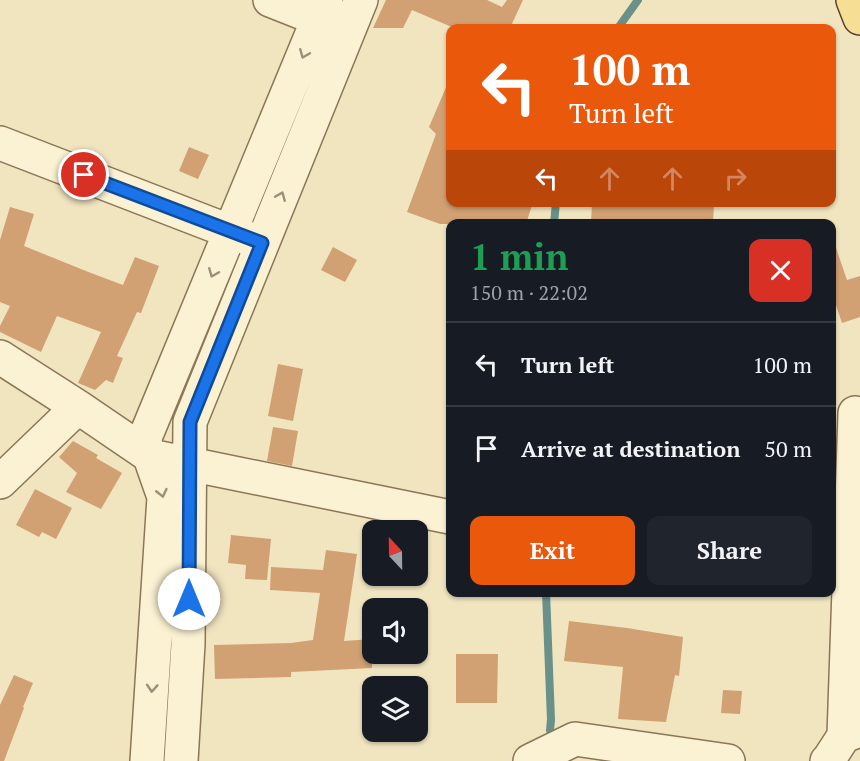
<!DOCTYPE html>
<meta charset="utf-8">
<style>
:root{--surface:#171b24;--page:#20242c;--text:#f1f3f6;--muted:#9ea1a6;--line:#363941;--accent:#ea580c}
body{margin:0;font-family:"PT Serif",serif;background:var(--page);color:var(--text);height:100vh;display:flex;flex-direction:column;font-size:22px;white-space:nowrap}
*{box-sizing:border-box;margin:0}
p{font-size:20px;color:var(--muted)}
.icon{flex:none;width:33px;height:33px;fill:none;stroke:currentColor;stroke-width:2;stroke-linecap:round;stroke-linejoin:round}
.map{position:relative;flex:1;overflow:hidden}
.panel{position:absolute;left:446px;top:219px;width:390px;height:378px;display:flex;flex-direction:column;background:var(--surface);border-radius:12px;box-shadow:0 2px 4px #0004}
.panel>*{flex:none}
.banner{position:absolute;left:446px;top:24px;width:390px;height:183px;border-radius:12px;box-shadow:0 2px 4px #0004;background:#ea580c;color:#fff;overflow:hidden}
.needle{width:39px;rotate:338deg}
.tools{position:absolute;left:362px;top:520px;display:grid;gap:12px}
.tools a{display:grid;place-items:center;width:66px;height:66px;border-radius:12px;background:var(--surface);box-shadow:0 2px 4px #0004;font-size:30px}
.pin{position:absolute;display:grid;place-items:center;width:51px;height:51px;color:#fff;margin:-26px;border:3px solid #fff;border-radius:50%;box-shadow:0 2px 6px #0007}
.me{position:absolute;width:66px;margin:-33px;rotate:0deg;stroke-linejoin:round;filter:drop-shadow(0 0 4px #0008)}
.turn{display:flex;align-items:center;gap:21px;height:126px;padding:0 24px;font-size:27px}
.turn .icon{width:78px;height:78px;stroke-width:2.5}
.turn b{display:block;font-size:42px;line-height:51px}
.lanes{display:flex;align-items:center;height:57px;padding:0 24px;background:#0003;justify-content:center;gap:30px;direction:ltr}
.lanes .off{opacity:.35}
.round{display:grid;place-items:center;flex:none;width:63px;height:63px;border-radius:12px;background:var(--page)}
.head{display:flex;align-items:center;justify-content:space-between;height:102px;padding:0 24px}
h1{font-size:36px;font-weight:700;line-height:45px;color:#1e9e55}
.button{display:flex;gap:12px;margin-top:auto;padding:12px 24px}
.button a{flex:1;height:69px;border-radius:12px;background:var(--accent);color:#fff;font-size:24px;font-weight:700;line-height:69px;text-align:center}
.button a+a{background:var(--page);color:var(--text)}
ul{padding:0;list-style:none}
li{display:flex;align-items:center;gap:18px;height:84px;padding:0 24px;border-top:2px solid var(--line)}
li div{flex:1}
li b{display:block;font-size:22px}
li em{font-style:normal}
.map>svg:first-child{display:block}
.lines{fill:none;stroke-linecap:round;stroke-linejoin:round}
.stream{stroke:#69918a;stroke-width:8}
.building{fill:#d1a073}
.minor-casing{stroke:#8b7657;stroke-width:36}
.major-casing{stroke:#58432b;stroke-width:36}
.minor{stroke:#fbf2d3;stroke-width:33}
.major{stroke:#f7de95;stroke-width:33}
.oneway{stroke:#9a8f78}
.route-casing{stroke:#114b97;stroke-width:15}
.route{stroke:#1a73e8;stroke-width:10}
</style>
<div class="map">
<svg width="860" height="761" viewBox="0 0 860 761">
<rect width="100%" height="100%" fill="#f1e5c0"/>
<g class="lines">
<path class="stream" d="M618 28 638 0
M554 224 556 202
M546 592 551 720 550 730"/>
</g>
<path class="building" d="M386 0H487L502 7 507 0H523L510 28H454L412 10 403 28H373Z
M450 78V202H533L526 224H440L407 212 436 134 429 127Z
M189 147 209 155 198 179 179 171Z
M592 202H714L713 224H591Z
M10 207 34 214 24 246 91 273 123 285 135 257 159 266 141 313 137 312 117 356 123 358 113 383 106 380 95 390 78 383 101 332 57 316 41 352 0 332V326L10 306 0 302V240Z
M831 242H834L847 280 860 276V317L842 323 831 290Z
M333 247 357 260 345 282 321 270Z
M278 364 303 369 293 421 268 416Z
M273 427 298 431 292 466 267 461Z
M73 441 98 455 96 458 122 473 101 509 66 492 77 473 59 457Z
M35 489 72 508 56 539 42 532 39 537 16 525Z
M231 535 271 539 267 580 245 579 246 565 228 563Z
M326 550 357 554 344 641 372 639V668L291 672V677L215 679 214 645 291 643 313 640 320 593 270 590 271 567 323 570Z
M569 621 627 628 683 637 679 676 675 675 666 722 618 719 623 667 564 661Z
M456 654H498L497 703H456Z
M14 675 33 683 23 707 24 708 4 761H0V705Z
M723 690 742 691 740 714 721 713Z"/>
<g class="lines">
<defs>
<path id="minor" d="M270 0 338 27
M0 143 252 240
M0 357 78 407 150 456 450 517
M0 482 78 407
M844 736 855 413
M147 761 164 497 144 440 326 0
M181 761 188 644 190 422 361 0
M530 761 575 739 728 761
M827 761 829 759 844 736 860 730"/>
<path id="major" d="M853 0 860 18"/>
</defs>
<use href="#minor" class="minor-casing"/>
<use href="#major" class="major-casing"/>
<use href="#minor" class="minor"/>
<use href="#major" class="major"/>
</g>
<defs><path id="oneway-chevron" d="M-2-3.5L2.5 0L-2 3.5" fill="none" stroke-width="1.6" stroke-linecap="round" stroke-linejoin="round" transform="scale(1.5)"/></defs>
<g class="oneway">
<use href="#oneway-chevron" transform="translate(304 54) rotate(112)"/>
<use href="#oneway-chevron" transform="translate(281 196) rotate(-68)"/>
<use href="#oneway-chevron" transform="translate(213 273) rotate(112)"/>
<use href="#oneway-chevron" transform="translate(162 493) rotate(77)"/>
<use href="#oneway-chevron" transform="translate(152 688) rotate(94)"/>
</g>
<g class="lines">
<defs>
<path id="route" d="M84 175 262 243 190 422 189 599"/>
</defs>
<use href="#route" class="route-casing"/>
<use href="#route" class="route"/>
</g>
</svg>
<div class="tools">
<a><svg class="needle" viewBox="-14 -14 28 28"><path d="M0-13l5 13h-10z" fill="#e53935"/><path d="M0 13l5-13h-10z" fill="#9ea1a6"/></svg></a>
<a><svg class="icon" aria-label="sound" viewBox="0 0 24 24"><path d="M4 9h4l5-4v14l-5-4H4zM17 9q2 3 0 6"/></svg></a>
<a><svg class="icon" aria-label="layers" viewBox="0 0 24 24"><path d="M12 4l9 5-9 5-9-5zM3 14l9 5 9-5"/></svg></a>
</div>
<div class="pin" style="left:84px;top:175px;background:#d93025"><svg class="icon" aria-label="arrive" viewBox="0 0 24 24"><path d="M6 21V4h12l-3 4 3 4H6"/></svg></div>
<svg class="me" style="left:189px;top:599px" viewBox="-20 -20 40 40"><circle r="19" fill="#fff"/><path d="M0-13L10 11 0 6-10 11z" fill="#1a73e8"/></svg>
<div class="banner">
<div class="turn"><svg class="icon" aria-label="left" viewBox="0 0 24 24"><path d="M17 20v-9H6M10 6l-5 5 5 5"/></svg><div><b>100 m</b>Turn left</div></div>
<div class="lanes"><svg class="icon" aria-label="left" viewBox="0 0 24 24"><path d="M17 20v-9H6M10 6l-5 5 5 5"/></svg><svg class="icon off" aria-label="ahead" viewBox="0 0 24 24"><path d="M12 20V5M6 11l6-6 6 6"/></svg><svg class="icon off" aria-label="ahead" viewBox="0 0 24 24"><path d="M12 20V5M6 11l6-6 6 6"/></svg><svg class="icon off" aria-label="right" viewBox="0 0 24 24"><path d="M7 20v-9h11M14 6l5 5-5 5"/></svg></div>
</div>
<section class="panel">
<div class="head"><div><h1>1 min</h1><p>150 m · 22:02</p></div><a class="round" style="background:#d93025;color:#fff"><svg class="icon" aria-label="close" viewBox="0 0 24 24"><path d="M6 6l12 12M18 6L6 18"/></svg></a></div>
<ul>
<li><svg class="icon" aria-label="left" viewBox="0 0 24 24"><path d="M17 20v-9H6M10 6l-5 5 5 5"/></svg><div><b>Turn left</b></div><em>100 m</em></li>
<li><svg class="icon" aria-label="arrive" viewBox="0 0 24 24"><path d="M6 21V4h12l-3 4 3 4H6"/></svg><div><b>Arrive at destination</b></div><em>50 m</em></li>
</ul>
<div class="button"><a>Exit</a><a>Share</a></div>
</section>
</div>
